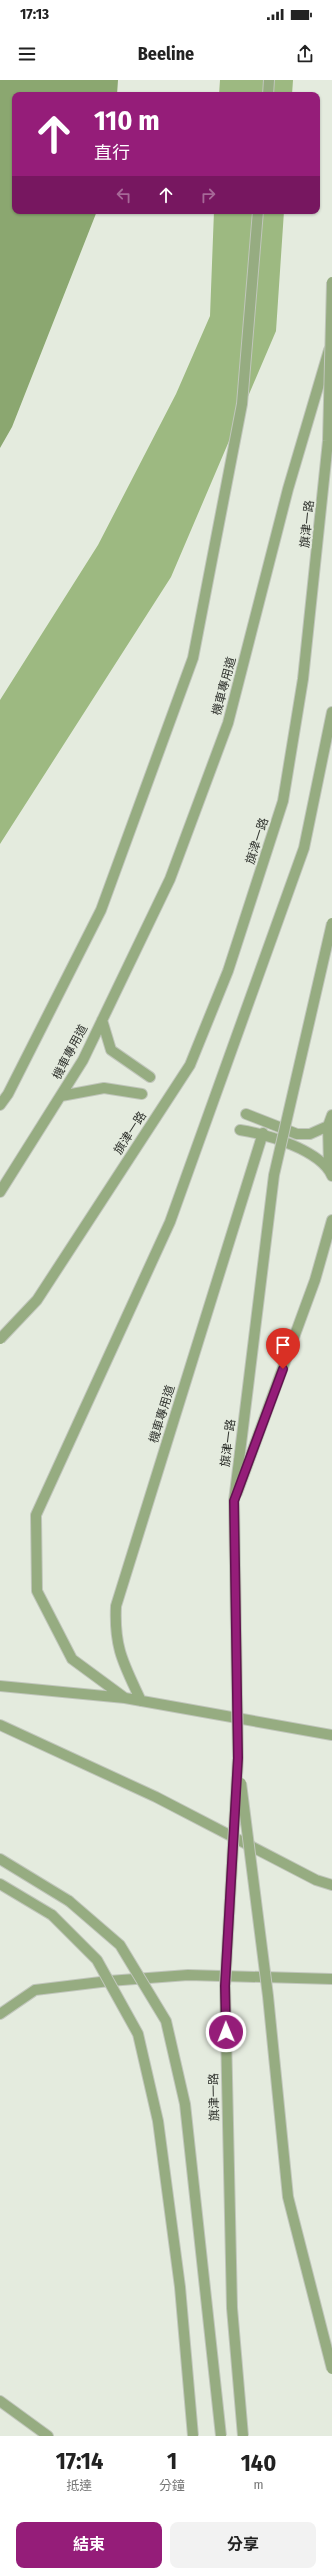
<!DOCTYPE html>
<html lang="zh-TW">
<meta charset="utf-8">
<style>
:root{--surface:#fff;--page:#f2f2f2;--text:#222;--muted:#767676;--accent:#951d79}
body{margin:0;font-family:"Fira Sans Condensed","Noto Sans TC",sans-serif;background:var(--page);color:var(--text);height:100vh;display:flex;flex-direction:column;font-size:15px;white-space:nowrap}
*{box-sizing:border-box;margin:0}
p{font-size:13px;color:var(--muted)}
.icon{flex:none;width:22px;height:22px;fill:none;stroke:currentColor;stroke-width:2;stroke-linecap:round;stroke-linejoin:round}
.map{position:relative;height:2356px;overflow:hidden}
.side{display:flex;flex-direction:column;background:var(--surface);flex:1}
.side>*{flex:none}
.guide{position:absolute;left:12px;top:12px;width:308px;height:122px;border-radius:8px;box-shadow:0 1px 3px #0004;background:#951d79;color:#fff;overflow:hidden}
.pin{position:absolute;display:grid;place-items:center;width:34px;height:34px;color:#fff;margin:-41px -17px;border-radius:50% 50% 50% 0;rotate:-45deg;box-shadow:0 0 4px #0007}
.pin .icon{rotate:45deg}
.me{position:absolute;width:44px;margin:-22px;rotate:359deg;stroke-linejoin:round;filter:drop-shadow(0 0 3px #0008)}
.turn{display:flex;align-items:center;gap:14px;height:84px;padding:0 16px;font-size:18px}
.turn .icon{width:52px;height:52px;stroke-width:2.5}
.turn b{display:block;font-size:28px;line-height:34px}
.lanes{display:flex;align-items:center;height:38px;padding:0 16px;background:#0003;justify-content:center;gap:20px;direction:ltr}
.lanes .off{opacity:.35}
.eta{display:flex;justify-content:space-evenly;align-items:center;height:68px;text-align:center}
.eta b{font-size:24px;font-weight:700;line-height:28px}
.button{display:flex;gap:8px;margin-top:auto;padding:8px 16px}
.button a{flex:1;height:46px;border-radius:8px;background:var(--accent);color:#fff;font-size:16px;font-weight:700;line-height:46px;text-align:center}
.button a+a{background:var(--page);color:var(--text)}
.status{display:flex;justify-content:space-between;align-items:center;height:28px;padding:0 20px;background:var(--surface);direction:ltr}
.status svg{height:11px;fill:currentColor}
header{display:flex;justify-content:space-between;align-items:center;height:52px;padding:0 16px;background:var(--surface);font-size:18px;font-weight:700}
.map>svg:first-child{display:block}
.forest{fill:#9db981}
.water{fill:#8ba770}
.lines{fill:none;stroke-linecap:round;stroke-linejoin:round}
.service-casing{stroke:#c0c6bb;stroke-width:12}
.minor-casing{stroke:#c0c6bb;stroke-width:12}
.tertiary-casing{stroke:#c0c6bb;stroke-width:12}
.service{stroke:#96ac81;stroke-width:10}
.minor{stroke:#96ac81;stroke-width:10}
.tertiary{stroke:#96ac81;stroke-width:10}
.tertiary-bridge-casing{stroke:#c0c6bb;stroke-width:12;stroke-linecap:butt}
.tertiary-bridge{stroke:#96ac81;stroke-width:10}
.route-casing{stroke:#61134f;stroke-width:10}
.route{stroke:#951d79;stroke-width:7}
.labels{text-anchor:middle;dominant-baseline:central;stroke-width:4;stroke-linejoin:round;paint-order:stroke}
.street-label{font-size:12px;fill:#30332e;stroke:#e4ebde}
</style>
<div class="status"><b>17:13</b><svg viewBox="0 0 49 12"><path d="M0 12V9h3v3zM5 12V6h3v6zM10 12V3h3v9zM15 12V0h3v12zM26 1h20v11H26zM47 4h2v5h-2z"/></svg></div>
<header><svg class="icon" aria-label="menu" viewBox="0 0 24 24"><path d="M4 6h16M4 12h16M4 18h16"/></svg>Beeline<svg class="icon" aria-label="share" viewBox="0 0 24 24"><path d="M12 15V3M7 8l5-5 5 5M5 13v7h14v-7"/></svg></header>
<div class="map">
<svg width="332" height="2356" viewBox="0 0 332 2356">
<rect width="100%" height="100%" fill="#e4ebde"/>
<path class="forest" d="M220 0H293L292 15H219Z
M214 131H284L276 251 171 497 0 764V620L98 465 176 314 210 236Z"/>
<path class="water" d="M0 0H118L117 15H15V131H97L12 347 0 368Z"/>
<g class="lines">
<defs>
<path id="service" d="M332 632 304 768 170 1142 36 1435 37 1511 72 1579 125 1618 332 1655
M102 940 111 970 150 997
M61 1016 104 1008 142 1014
M246 1034 297 1054H310L328 1046 332 1035
M328 1046 329 1087
M240 1050C266 1054 321 1070 332 1096
M0 1112 83 980 170 799 228 643 288 409 329 270
M237 1413 315 1200 332 1140
M0 1606 125 1618
M141 1621C124 1584 114 1569 116 1526L263 1053
M0 1645 156 1717 316 1800 332 1805"/>
<path id="minor" d="M268 15 269 0
M0 1025 8 1014 101 830 193 578 242 324 258 131"/>
<path id="tertiary" d="M0 1779 69 1821
M0 1804 52 1835
M0 1934 35 1910 109 1901 188 1895 332 1899
M0 2321 48 2356"/>
</defs>
<use href="#service" class="service-casing"/>
<use href="#minor" class="minor-casing"/>
<use href="#tertiary" class="tertiary-casing"/>
<use href="#service" class="service"/>
<use href="#minor" class="minor"/>
<use href="#tertiary" class="tertiary"/>
<defs>
<path id="tertiary-bridge" d="M0 1259 37 1220 190 985 228 891 283 721 303 599 328 361 332 202
M241 1703 268 1916 288 2117 332 2289
M69 1821 120 1865 166 1941 185 2024 221 2356
M52 1835 97 1880 138 1954 158 2041 180 2207 193 2356
M243 2356 232 2228 225 1906 238 1678 234 1421 274 1095 332 843"/>
</defs>
<use href="#tertiary-bridge" class="tertiary-bridge-casing"/>
<use href="#tertiary-bridge" class="tertiary-bridge"/>
</g>
<g class="lines">
<defs>
<path id="route" d="M226 1952 225 1906 238 1678 234 1421 283 1289"/>
</defs>
<use href="#route" class="route-casing"/>
<use href="#route" class="route"/>
</g>
<g class="labels">
<g class="street-label">
<text transform="translate(307 444) rotate(-84)">旗津一路</text>
<text transform="translate(224 606) rotate(-75)">機車專用道</text>
<text transform="translate(257 761) rotate(-72)">旗津一路</text>
<text transform="translate(70 972) rotate(-62)">機車專用道</text>
<text transform="translate(130 1053) rotate(-57)">旗津一路</text>
<text transform="translate(162 1334) rotate(-73)">機車專用道</text>
<text transform="translate(228 1363) rotate(-83)">旗津一路</text>
<text transform="translate(214 2017) rotate(-91)">旗津一路</text>
</g>
</g>
</svg>
<div class="pin" style="left:283px;top:1289px;background:#d93025"><svg class="icon" aria-label="arrive" viewBox="0 0 24 24"><path d="M6 21V4h12l-3 4 3 4H6"/></svg></div>
<svg class="me" style="left:226px;top:1952px" viewBox="-20 -20 40 40"><circle r="17" fill="#951d79" stroke="#fff" stroke-width="3"/><path d="M0-11L8 9 0 5-8 9z" fill="#fff"/></svg>
<div class="guide">
<div class="turn"><svg class="icon" aria-label="ahead" viewBox="0 0 24 24"><path d="M12 20V5M6 11l6-6 6 6"/></svg><div><b>110 m</b>直行</div></div>
<div class="lanes"><svg class="icon off" aria-label="left" viewBox="0 0 24 24"><path d="M17 20v-9H6M10 6l-5 5 5 5"/></svg><svg class="icon" aria-label="ahead" viewBox="0 0 24 24"><path d="M12 20V5M6 11l6-6 6 6"/></svg><svg class="icon off" aria-label="right" viewBox="0 0 24 24"><path d="M7 20v-9h11M14 6l5 5-5 5"/></svg></div>
</div>
</div>
<section class="side">
<div class="eta">
<div><b>17:14</b><p>抵達</p></div>
<div><b>1</b><p>分鐘</p></div>
<div><b>140</b><p>m</p></div>
</div>
<div class="button"><a>結束</a><a>分享</a></div>
</section>
